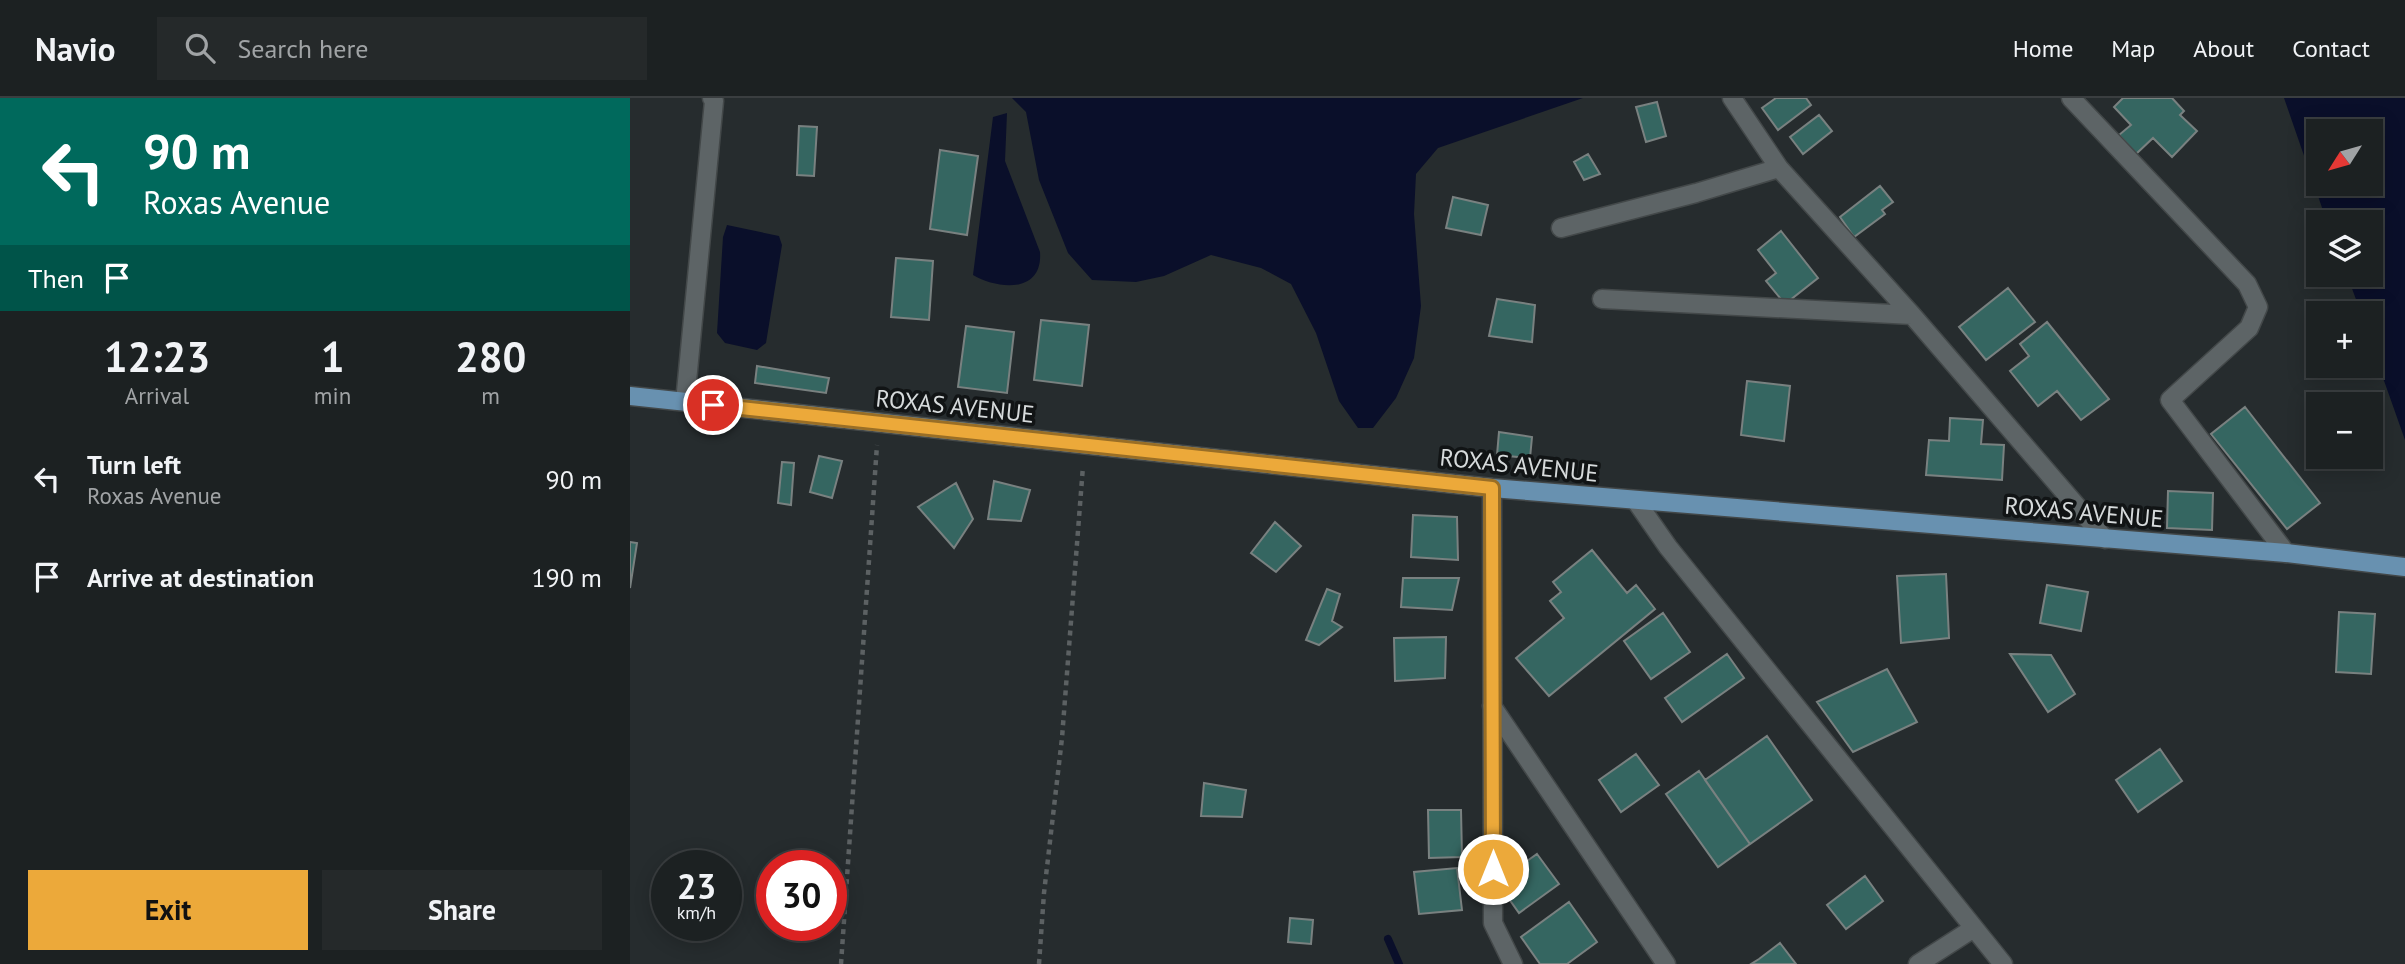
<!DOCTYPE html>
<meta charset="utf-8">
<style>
:root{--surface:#1c2122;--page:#25292a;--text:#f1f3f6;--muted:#a0a3a5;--line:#3a3e40;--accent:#eca93a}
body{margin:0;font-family:"PT Sans",sans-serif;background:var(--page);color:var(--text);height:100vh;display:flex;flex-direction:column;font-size:26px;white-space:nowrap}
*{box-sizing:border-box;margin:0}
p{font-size:23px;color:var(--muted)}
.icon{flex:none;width:38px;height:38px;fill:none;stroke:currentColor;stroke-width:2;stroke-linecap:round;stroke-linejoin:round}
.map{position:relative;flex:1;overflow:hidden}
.drawer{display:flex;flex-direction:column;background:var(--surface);width:630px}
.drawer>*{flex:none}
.top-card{background:#00695c;color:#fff;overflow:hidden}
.needle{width:46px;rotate:233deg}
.tools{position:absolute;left:1676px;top:21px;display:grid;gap:14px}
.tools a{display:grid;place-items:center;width:77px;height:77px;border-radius:0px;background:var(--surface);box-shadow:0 4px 18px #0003,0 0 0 2px var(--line);font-size:35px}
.speed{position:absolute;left:21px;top:752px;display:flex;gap:14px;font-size:35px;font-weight:700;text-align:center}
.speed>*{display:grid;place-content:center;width:91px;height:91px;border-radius:50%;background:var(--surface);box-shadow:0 4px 18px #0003,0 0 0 2px var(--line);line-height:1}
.speed small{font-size:18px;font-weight:400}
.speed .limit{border:10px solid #d22;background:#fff;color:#111}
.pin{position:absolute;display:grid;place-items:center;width:60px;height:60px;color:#fff;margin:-30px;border:4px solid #fff;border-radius:50%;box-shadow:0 2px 7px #0007}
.me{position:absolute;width:77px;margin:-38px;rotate:0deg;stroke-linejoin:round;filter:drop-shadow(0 0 5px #0008)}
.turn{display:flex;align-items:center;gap:24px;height:147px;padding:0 28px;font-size:32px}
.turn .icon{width:91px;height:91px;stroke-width:2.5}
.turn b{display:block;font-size:49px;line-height:60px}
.then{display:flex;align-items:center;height:66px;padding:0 28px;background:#0003;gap:14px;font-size:26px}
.eta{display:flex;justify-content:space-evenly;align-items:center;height:119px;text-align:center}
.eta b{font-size:42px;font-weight:600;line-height:49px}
.primary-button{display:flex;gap:14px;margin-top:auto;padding:14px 28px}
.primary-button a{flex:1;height:80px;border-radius:0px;background:var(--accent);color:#111;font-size:28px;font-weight:600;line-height:80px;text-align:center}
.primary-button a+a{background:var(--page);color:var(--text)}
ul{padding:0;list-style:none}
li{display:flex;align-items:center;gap:21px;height:98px;padding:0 28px}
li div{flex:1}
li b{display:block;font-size:26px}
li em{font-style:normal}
header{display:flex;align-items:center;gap:42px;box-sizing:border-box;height:98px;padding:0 35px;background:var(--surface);border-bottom:2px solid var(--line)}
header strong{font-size:33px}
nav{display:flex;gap:38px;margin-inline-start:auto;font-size:24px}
.search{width:490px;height:63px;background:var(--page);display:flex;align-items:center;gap:18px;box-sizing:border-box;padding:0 24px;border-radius:0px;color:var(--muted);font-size:26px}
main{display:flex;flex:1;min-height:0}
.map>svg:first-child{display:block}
.water{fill:#0a0f2a;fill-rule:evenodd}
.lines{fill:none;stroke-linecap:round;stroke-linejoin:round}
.stream{stroke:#0a0f2a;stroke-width:8}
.building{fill:#356661;stroke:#798180;stroke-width:2}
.minor-casing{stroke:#434849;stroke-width:21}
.major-casing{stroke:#434849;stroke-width:21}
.path{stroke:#5c6163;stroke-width:4.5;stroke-dasharray:5 5;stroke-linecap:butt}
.minor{stroke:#5d6466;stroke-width:18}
.major{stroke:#6891b0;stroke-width:18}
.route-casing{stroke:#996e26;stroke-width:18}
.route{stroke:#eca93a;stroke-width:12}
.labels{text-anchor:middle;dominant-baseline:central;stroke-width:7;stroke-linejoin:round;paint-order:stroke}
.street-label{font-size:24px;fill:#d6dadb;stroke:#111415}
</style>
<header>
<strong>Navio</strong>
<div class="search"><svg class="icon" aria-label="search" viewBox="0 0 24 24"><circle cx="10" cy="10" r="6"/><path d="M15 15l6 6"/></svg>Search here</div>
<nav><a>Home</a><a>Map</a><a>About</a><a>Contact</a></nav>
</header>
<main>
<section class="drawer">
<div class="top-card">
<div class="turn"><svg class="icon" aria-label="left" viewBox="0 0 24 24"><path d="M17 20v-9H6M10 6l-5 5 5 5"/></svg><div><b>90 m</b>Roxas Avenue</div></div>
<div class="then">Then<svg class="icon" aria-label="arrive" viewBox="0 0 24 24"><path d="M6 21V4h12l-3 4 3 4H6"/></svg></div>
</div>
<div class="eta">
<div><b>12:23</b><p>Arrival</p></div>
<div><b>1</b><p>min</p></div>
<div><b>280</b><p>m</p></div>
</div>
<ul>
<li><svg class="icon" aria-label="left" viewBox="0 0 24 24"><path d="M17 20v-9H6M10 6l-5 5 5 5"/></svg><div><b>Turn left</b><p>Roxas Avenue</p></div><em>90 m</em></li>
<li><svg class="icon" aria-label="arrive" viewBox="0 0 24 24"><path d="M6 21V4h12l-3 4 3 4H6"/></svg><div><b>Arrive at destination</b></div><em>190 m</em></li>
</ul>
<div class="primary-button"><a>Exit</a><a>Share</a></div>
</section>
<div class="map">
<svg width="1775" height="866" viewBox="0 0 1775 866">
<rect width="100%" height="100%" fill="#262c2e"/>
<path class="water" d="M382 0H953L808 50 786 76 784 116 791 208 784 260 766 300 743 330H728L709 303 686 235 661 186 631 170 581 157 534 178 506 184 462 182 438 155 409 82 396 14Z
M1654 0H1775V342L1741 246V215H1731L1717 177H1741V124H1697ZM1689 33H1741V86H1689Z
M377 15 375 63 410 154C413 195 369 192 343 177L363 19Z
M97 127 149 138 152 147 136 245 127 252 95 245 87 235 93 139Z"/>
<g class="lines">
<path class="stream" d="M758 841 769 866"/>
</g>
<path class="building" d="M1146 0H1176L1181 7 1148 32 1132 10Z
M1493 0H1542L1554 13 1550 17 1567 33 1542 59 1523 40 1506 56 1489 37 1501 27 1484 9Z
M1027 4 1036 38 1016 44 1006 9Z
M1189 17 1202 33 1173 56 1160 39Z
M169 28 187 29 184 78 167 77Z
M310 52 348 58 337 137 300 131Z
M958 56 970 76 954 82 944 64Z
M1250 88 1263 104 1252 112 1255 116 1224 139 1210 119Z
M823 99 858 107 851 137 816 130Z
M1151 133 1188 180 1155 206 1136 183 1146 175 1128 152Z
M266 160 303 163 299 222 261 219Z
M1378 190 1405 224 1356 262 1329 229Z
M867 201 905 207 902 244 859 238Z
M411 222 459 227 452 288 404 282Z
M1417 224 1479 301 1451 322 1427 293 1408 308 1380 273 1399 258 1390 246Z
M336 228 384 234 377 295 328 289Z
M127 268 199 280 196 295 125 285Z
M1117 283 1160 288 1154 343 1111 337Z
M1615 309 1690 405 1657 431 1581 336Z
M1320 320 1353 322 1351 346 1374 347 1372 382 1296 377 1299 342 1319 343Z
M869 334 902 339 900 360 867 357Z
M189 358 212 363 202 400 180 394Z
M152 364 164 365 161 407 148 405Z
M364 383 400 392 391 423 358 421Z
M326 385 343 421 324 450 288 409Z
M1538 393 1583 395 1582 432 1537 430Z
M783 417 827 419 828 462 781 459Z
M645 424 671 448 646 474 621 455Z
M0 444 7 445 0 490Z
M962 452 997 495 1006 487 1025 511 919 598 886 560 934 520 920 503 931 494 923 484Z
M1316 476 1319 540 1271 545 1267 478Z
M773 480H829L822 512 771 509Z
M1417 487 1458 494 1451 533 1410 525Z
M697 491 710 496 702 523 712 529 689 547 676 542Z
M1709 514 1745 516 1741 576 1706 574Z
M1033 515 1060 554 1021 581 994 543Z
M816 539 815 580 765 583 764 540Z
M1097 556 1114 580 1052 624 1035 600Z
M1380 556 1421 557 1445 596 1418 614Z
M1257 571 1287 624 1223 654 1187 604Z
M1137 638 1182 702 1120 746 1075 682Z
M1530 651 1552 683 1508 714 1486 682Z
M1006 656 1029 687 991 714 969 682Z
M1069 673 1120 746 1088 769 1036 696Z
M574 685 616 692 612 719 571 718Z
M798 712H831L832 759 799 760Z
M907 756 929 786 889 815 867 784Z
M827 770 832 812 789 816 784 774Z
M1235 778 1253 803 1216 831 1197 807Z
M939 804 967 844 937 866H910L891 839Z
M660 820 683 822 681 846 658 844Z
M1150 845 1166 866H1121L1129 861Z"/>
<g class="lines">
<defs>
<path id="minor" d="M1102 0 1149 70 1282 217 1475 441
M1441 0 1617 186 1628 209 1619 230 1540 302 1656 455
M931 130 1066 95 1149 70
M972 201 1282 217
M55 304 84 3 82 0
M862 390 863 825 883 866
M1006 403 1038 449 1373 866
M862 608 1036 866
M1288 866 1344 830"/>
<path id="major" d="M0 298 862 390 1656 455 1775 469"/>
</defs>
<use href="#minor" class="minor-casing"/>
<use href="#major" class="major-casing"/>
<path class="path" d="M211 866 247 347
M409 866 414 795 432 640 453 368"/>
<use href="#minor" class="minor"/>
<use href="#major" class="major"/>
</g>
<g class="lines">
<defs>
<path id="route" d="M83 307 862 390 863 771"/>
</defs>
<use href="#route" class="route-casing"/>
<use href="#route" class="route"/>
</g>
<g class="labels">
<g class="street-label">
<text transform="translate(325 308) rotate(6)">ROXAS AVENUE</text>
<text transform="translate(889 367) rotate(6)">ROXAS AVENUE</text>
<text transform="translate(1454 414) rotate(5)">ROXAS AVENUE</text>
</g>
</g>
</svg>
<div class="tools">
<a><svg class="needle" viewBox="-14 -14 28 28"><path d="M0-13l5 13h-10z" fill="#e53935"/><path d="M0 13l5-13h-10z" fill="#a0a3a5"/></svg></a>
<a><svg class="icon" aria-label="layers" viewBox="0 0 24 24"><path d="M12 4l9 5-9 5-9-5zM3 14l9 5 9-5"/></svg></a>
<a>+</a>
<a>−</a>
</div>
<div class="speed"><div>23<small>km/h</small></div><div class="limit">30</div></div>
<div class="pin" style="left:83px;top:307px;background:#d93025"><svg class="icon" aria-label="arrive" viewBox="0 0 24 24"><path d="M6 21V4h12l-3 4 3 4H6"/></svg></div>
<svg class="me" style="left:863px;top:771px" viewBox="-20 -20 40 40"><circle r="17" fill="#eca93a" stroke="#fff" stroke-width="3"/><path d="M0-11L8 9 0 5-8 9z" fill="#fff"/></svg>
</div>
</main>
